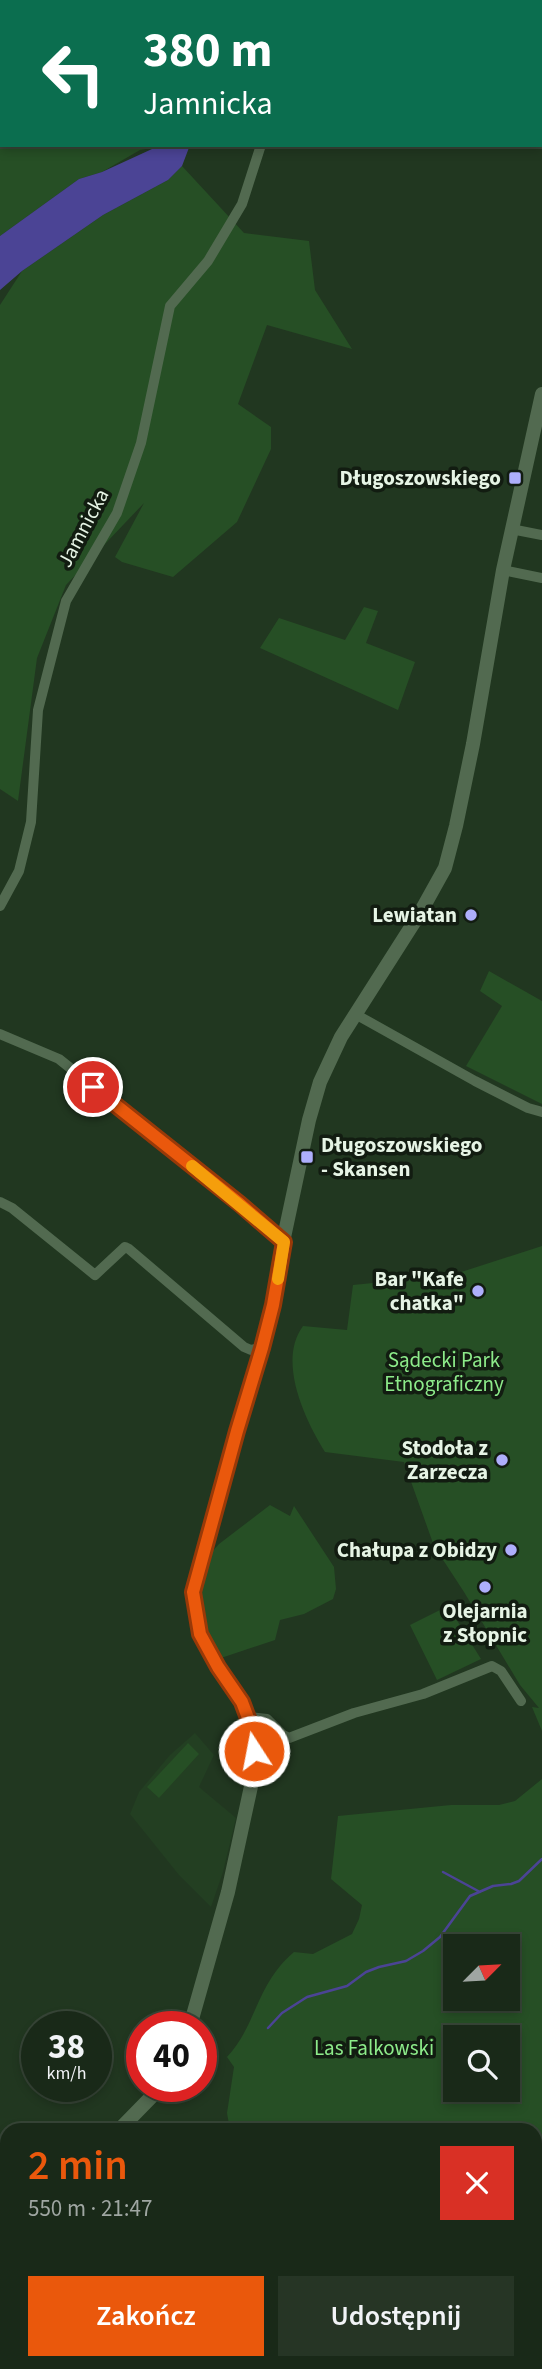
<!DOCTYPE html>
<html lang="pl">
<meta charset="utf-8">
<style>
:root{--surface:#192918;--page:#263525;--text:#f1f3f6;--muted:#9fa6a2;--line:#374537;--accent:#ea580c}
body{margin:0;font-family:"Source Sans 3",sans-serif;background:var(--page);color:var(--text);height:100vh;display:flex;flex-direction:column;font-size:26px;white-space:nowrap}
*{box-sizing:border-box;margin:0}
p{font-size:23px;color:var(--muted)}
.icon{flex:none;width:38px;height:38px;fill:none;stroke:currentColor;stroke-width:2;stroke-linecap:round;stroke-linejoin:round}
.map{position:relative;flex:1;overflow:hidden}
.details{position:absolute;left:0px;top:2123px;width:542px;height:247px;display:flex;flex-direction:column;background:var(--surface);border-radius:21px 21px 0 0;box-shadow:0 4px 10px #0003,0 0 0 2px var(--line)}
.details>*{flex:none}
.hud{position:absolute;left:0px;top:0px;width:542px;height:147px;box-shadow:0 4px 10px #0003,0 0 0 2px var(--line);background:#0b6e4f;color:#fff;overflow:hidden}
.needle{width:46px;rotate:66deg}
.tools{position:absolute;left:443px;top:1934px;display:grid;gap:14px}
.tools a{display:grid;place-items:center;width:77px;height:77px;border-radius:0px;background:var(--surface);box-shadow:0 4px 10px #0003,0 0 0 2px var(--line);font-size:35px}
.speed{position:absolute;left:21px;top:2011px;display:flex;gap:14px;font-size:35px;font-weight:700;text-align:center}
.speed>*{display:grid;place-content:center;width:91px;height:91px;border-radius:50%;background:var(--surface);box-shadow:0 4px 10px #0003,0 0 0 2px var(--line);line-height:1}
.speed small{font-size:18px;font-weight:400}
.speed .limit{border:10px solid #d22;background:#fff;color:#111}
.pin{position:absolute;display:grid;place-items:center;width:60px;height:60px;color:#fff;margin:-30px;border:4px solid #fff;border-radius:50%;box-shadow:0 2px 7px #0007}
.me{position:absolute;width:77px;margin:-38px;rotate:349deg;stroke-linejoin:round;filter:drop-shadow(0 0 5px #0008)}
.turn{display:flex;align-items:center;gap:24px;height:147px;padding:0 28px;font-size:32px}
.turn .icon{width:91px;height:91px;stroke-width:2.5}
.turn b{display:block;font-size:49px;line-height:60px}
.round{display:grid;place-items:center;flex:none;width:74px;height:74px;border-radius:0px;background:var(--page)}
.overview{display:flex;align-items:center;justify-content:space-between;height:119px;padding:0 28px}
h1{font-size:42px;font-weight:600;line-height:52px;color:var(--accent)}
.primary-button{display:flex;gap:14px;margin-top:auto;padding:14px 28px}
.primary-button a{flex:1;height:80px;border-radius:0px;background:var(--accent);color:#fff;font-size:28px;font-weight:600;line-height:80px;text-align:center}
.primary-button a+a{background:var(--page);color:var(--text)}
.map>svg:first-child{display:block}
.built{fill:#233f22}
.green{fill:#264f25;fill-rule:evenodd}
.water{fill:#4b4495}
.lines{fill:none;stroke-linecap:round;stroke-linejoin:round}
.stream{stroke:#4b4495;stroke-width:2.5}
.minor{stroke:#526a50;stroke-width:10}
.tertiary{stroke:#526a50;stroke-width:14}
.route-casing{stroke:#983908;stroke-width:18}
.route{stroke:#ea580c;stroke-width:12}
.slow{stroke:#f59e0b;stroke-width:12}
.poi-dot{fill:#aeaefb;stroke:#121c11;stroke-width:2.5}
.labels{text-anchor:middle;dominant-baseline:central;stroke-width:7;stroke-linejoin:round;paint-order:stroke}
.poi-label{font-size:21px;font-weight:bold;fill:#e6f4e5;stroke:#121c11;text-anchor:end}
.street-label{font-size:21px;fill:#e6f4e5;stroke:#121c11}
.park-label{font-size:21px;fill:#8deb8a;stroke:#121c11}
</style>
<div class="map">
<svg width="542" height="2369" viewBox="0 0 542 2369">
<rect width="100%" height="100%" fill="#213720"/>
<path class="built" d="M195 1733 214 1755 199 1787 236 1818 223 1872 211 1907 179 1875 130 1814 139 1792 170 1755Z"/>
<path class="green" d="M0 80 2 145H153L152 148 140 150 102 172 79 179 0 236Z
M182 166 244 233 309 241 315 290 352 349 267 325 238 404 271 427V449L237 522 173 577 122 562 115 557 144 503 66 585 37 658 18 801 0 789V305L22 271 103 215 168 180Z
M364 607 378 611 366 643 415 662 398 710 260 648 279 618 345 640Z
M489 971 542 1001V1104L466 1066 502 1006 480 991Z
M542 1246V1731L532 1707 539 1708 520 1685 464 1592 434 1546 404 1462 325 1452C305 1420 277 1361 303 1326L347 1330 353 1285 452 1275Z
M270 1505 290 1516 294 1506 334 1567 336 1589 333 1599 304 1614 280 1620 275 1640 221 1658 208 1637 198 1601 208 1556 219 1544Z
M448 1606 481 1659 437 1680 410 1625Z
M188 1743 199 1754 159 1798 147 1787Z
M542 1779V2369H199L197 2363 536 2362V2130H230L227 2113 234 2067 227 2057C257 2025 256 1984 294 1952L313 1954 352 1934 359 1919 362 1905 331 1879 338 1816 451 1805H499L515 1801ZM455 1946H508V1998H455ZM455 2037H508V2090H455Z"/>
<path class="water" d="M153 145H190L182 166 168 180 103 215 22 271 0 290V236L79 179 102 172 152 149Z"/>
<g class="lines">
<path class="stream" d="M443 1872 480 1892
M268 2028 282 2013 307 1997 347 1986 366 1972 379 1967 406 1961 423 1951 440 1937 470 1896 493 1886 511 1884 519 1881 542 1859"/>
<path class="minor" d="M362 2 363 0
M511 529 542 535
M503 570 542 578
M0 906 19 871 31 822 38 710 66 601 117 513 141 443 170 306 208 261 242 204 261 145
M355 1014 475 1081 528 1108 542 1112
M0 1034 59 1059 240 1204 283 1242
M0 1202 12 1208 95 1275 125 1247 129 1249 244 1347 251 1350 262 1347
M248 1717 267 1719 283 1735 289 1738 354 1713 423 1694 492 1666 501 1671 521 1701
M0 2269 7 2277
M59 2362 62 2369"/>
<path class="tertiary" d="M190 2026 228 1892 255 1768 254 1734 242 1702 218 1667 200 1634 193 1592 273 1305 283 1242 309 1120 320 1082 341 1037 420 913 445 868 456 826 473 744 503 570 542 394
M119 2130 162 2086
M0 2345 7 2337"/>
</g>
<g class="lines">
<defs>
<path id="route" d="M93 1087 240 1204 284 1242 273 1305 262 1348 237 1431 193 1592 200 1634 218 1667 242 1702 254 1734V1751"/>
</defs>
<use href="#route" class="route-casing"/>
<use href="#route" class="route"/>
<path class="slow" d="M192 1166 284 1242 278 1279"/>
</g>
<g class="poi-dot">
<rect x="508" y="471" width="14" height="14" rx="3.5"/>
<circle cx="471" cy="915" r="7"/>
<rect x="300" y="1150" width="14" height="14" rx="3.5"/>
<circle cx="478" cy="1291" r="7"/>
<circle cx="502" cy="1460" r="7"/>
<circle cx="511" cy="1550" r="7"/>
<circle cx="485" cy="1587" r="7"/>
</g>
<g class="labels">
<g class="poi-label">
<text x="501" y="478">Długoszowskiego</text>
<text x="457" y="915">Lewiatan</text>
<text x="321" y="1145" text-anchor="start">Długoszowskiego<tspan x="321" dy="24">- Skansen</tspan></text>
<text x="464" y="1279">Bar "Kafe<tspan x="464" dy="24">chatka"</tspan></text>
<text x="488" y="1448">Stodoła z<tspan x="488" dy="24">Zarzecza</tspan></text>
<text x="497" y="1550">Chałupa z Obidzy</text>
<text x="485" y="1611" text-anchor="middle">Olejarnia<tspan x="485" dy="24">z Słopnic</tspan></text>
</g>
<g class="street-label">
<text transform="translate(83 528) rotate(-62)">Jamnicka</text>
</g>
<g class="park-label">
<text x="444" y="1360">Sądecki Park<tspan x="444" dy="24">Etnograficzny</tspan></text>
<text x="374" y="2048">Las Falkowski</text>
</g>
</g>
</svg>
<div class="tools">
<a><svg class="needle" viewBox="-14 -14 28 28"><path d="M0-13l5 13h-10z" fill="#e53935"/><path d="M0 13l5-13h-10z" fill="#9fa6a2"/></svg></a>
<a><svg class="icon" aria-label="search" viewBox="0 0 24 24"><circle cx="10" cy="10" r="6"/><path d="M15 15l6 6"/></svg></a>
</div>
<div class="speed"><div>38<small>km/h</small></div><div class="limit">40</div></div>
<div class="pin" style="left:93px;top:1087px;background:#d93025"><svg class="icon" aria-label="arrive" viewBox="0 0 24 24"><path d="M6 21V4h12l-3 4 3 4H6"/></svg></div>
<svg class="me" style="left:254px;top:1751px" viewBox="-20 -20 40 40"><circle r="17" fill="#ea580c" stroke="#fff" stroke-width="3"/><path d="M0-11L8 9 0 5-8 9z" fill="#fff"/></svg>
<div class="hud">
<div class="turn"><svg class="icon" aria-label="left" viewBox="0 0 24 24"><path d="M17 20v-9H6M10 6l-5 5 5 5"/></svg><div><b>380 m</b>Jamnicka</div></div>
</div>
<section class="details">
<div class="overview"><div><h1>2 min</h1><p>550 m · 21:47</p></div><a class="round" style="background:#d93025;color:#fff"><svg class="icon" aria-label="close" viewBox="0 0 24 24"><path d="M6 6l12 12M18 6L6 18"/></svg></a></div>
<div class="primary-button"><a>Zakończ</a><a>Udostępnij</a></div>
</section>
</div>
